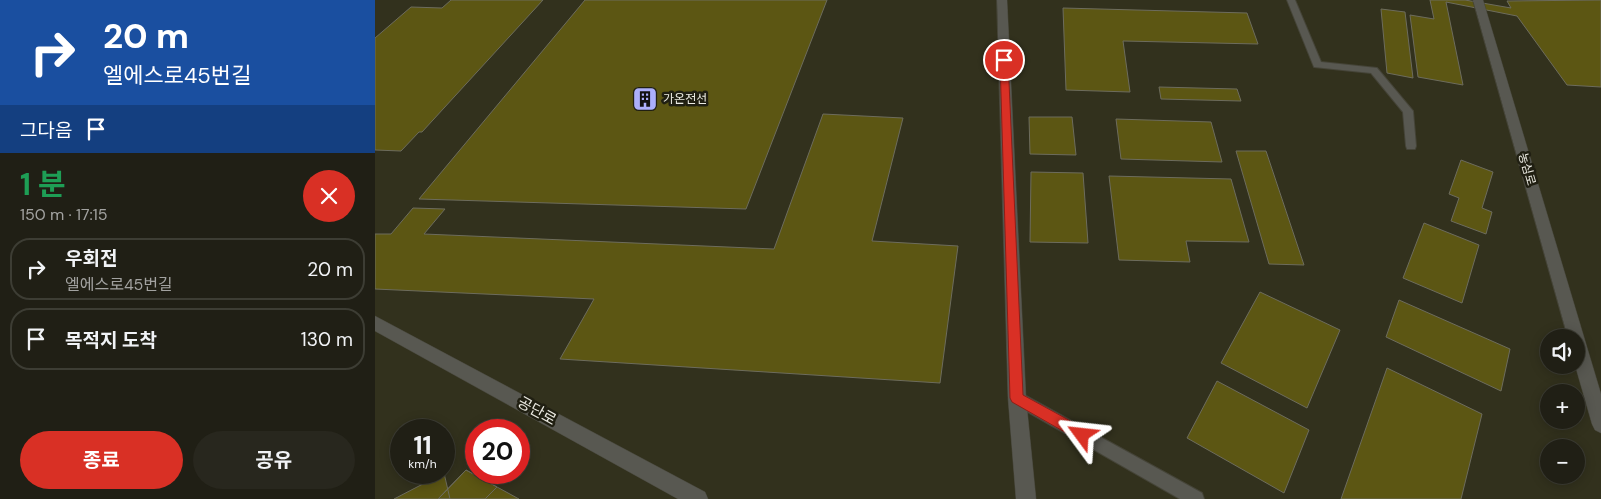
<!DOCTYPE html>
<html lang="ko">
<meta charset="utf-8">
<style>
:root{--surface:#201f15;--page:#28271e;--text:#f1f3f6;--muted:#a2a2a0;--line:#3d3d34;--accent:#d93025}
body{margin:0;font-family:"DM Sans","Noto Sans KR",sans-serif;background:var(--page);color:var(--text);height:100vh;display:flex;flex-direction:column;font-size:19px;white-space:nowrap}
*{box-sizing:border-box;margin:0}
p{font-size:16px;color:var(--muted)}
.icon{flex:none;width:28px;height:28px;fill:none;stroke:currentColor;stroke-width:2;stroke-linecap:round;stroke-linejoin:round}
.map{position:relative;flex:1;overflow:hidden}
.sheet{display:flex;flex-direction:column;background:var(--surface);width:375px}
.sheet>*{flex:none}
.top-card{background:#1a4fa0;color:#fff;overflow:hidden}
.fabs{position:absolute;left:1165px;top:329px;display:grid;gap:10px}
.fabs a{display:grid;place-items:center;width:45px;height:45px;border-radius:50%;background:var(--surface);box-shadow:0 2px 12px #0003,0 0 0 1px var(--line);font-size:25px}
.speed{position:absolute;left:15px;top:419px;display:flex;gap:10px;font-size:25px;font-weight:700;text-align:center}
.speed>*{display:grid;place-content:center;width:65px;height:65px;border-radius:50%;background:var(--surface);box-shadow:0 2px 12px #0003,0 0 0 1px var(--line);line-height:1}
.speed small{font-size:12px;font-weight:400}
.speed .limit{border:8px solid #d22;background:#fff;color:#111}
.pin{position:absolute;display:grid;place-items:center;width:42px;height:42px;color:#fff;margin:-21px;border:2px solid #fff;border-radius:50%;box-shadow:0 1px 5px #0007}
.me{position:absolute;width:55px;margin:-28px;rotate:300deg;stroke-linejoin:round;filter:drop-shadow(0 0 4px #0008)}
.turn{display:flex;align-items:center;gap:18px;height:105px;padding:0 20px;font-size:22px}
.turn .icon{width:65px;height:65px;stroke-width:2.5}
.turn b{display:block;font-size:35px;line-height:42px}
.then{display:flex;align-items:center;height:48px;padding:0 20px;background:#0003;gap:10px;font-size:19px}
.round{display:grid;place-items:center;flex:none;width:52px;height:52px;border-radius:26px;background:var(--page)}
.summary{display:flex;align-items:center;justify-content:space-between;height:85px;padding:0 20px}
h1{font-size:30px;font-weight:700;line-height:38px;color:#1e9e55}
.button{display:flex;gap:10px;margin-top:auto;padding:10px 20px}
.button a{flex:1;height:58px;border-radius:30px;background:var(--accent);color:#fff;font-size:20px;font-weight:700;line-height:58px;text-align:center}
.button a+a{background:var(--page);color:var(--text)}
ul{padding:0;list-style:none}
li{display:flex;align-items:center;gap:15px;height:62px;margin:0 10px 8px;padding:0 10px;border:2px solid var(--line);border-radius:20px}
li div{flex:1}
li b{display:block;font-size:19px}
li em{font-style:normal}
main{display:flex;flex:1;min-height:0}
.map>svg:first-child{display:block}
.built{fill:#32311d;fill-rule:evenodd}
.building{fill:#5c5613;stroke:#6d6c5d}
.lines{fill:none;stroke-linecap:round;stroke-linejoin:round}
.service-casing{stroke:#454438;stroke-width:2}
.minor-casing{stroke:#454438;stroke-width:1}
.tertiary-casing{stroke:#454438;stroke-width:1}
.service{fill:#585851;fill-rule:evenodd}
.minor{fill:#585851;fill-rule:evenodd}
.tertiary{fill:#585851;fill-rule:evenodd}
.route{fill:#d93025;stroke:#8d1f18}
.labels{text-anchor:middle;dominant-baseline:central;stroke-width:5;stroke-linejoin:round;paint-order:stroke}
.poi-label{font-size:12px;fill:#ecebe3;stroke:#201f12;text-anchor:start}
.street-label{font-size:12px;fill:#ecebe3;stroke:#201f12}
.near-street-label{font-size:15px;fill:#ecebe3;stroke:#201f12}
</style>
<main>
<section class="sheet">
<div class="top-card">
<div class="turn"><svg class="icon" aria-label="right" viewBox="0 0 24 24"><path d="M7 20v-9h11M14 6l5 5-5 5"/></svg><div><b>20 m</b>엘에스로45번길</div></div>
<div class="then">그다음<svg class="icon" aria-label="arrive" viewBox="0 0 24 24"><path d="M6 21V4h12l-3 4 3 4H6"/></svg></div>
</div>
<div class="summary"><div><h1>1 분</h1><p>150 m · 17:15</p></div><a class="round" style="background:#d93025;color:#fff"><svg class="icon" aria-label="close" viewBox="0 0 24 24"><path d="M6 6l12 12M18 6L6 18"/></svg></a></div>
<ul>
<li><svg class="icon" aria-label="right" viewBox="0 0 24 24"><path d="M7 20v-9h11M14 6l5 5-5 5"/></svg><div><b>우회전</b><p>엘에스로45번길</p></div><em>20 m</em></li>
<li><svg class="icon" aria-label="arrive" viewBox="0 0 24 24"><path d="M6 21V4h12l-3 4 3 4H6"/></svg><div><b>목적지 도착</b></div><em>130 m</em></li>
</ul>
<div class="button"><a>종료</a><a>공유</a></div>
</section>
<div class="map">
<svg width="1226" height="499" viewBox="0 0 1226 499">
<rect width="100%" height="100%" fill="#2a291c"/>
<path class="built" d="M0 0H1226V499H0ZM1174 338H1201V365H1174ZM1174 392H1201V420H1174ZM26 430H69V472H26ZM101 430H144V472H101ZM1174 448H1201V475H1174Z"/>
<path class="building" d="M76 0H168L47 132H44L26 151 0 150V38L36 7 67 8Z
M210 0H452L371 209 44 199Z
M1055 0H1090L1136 8 1132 1 1226 0V87L1192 85 1142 16 1071 2 1088 85 1043 77 1035 15 1059 19Z
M688 8 872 13 883 44 748 41 755 92 691 90Z
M1006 9 1030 12 1038 78 1012 73Z
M784 87 862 89 866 101 786 99Z
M448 114 528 118 497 241 583 246 565 383 185 359 219 299 0 289V234H16L38 208 70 209 49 234 399 249Z
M654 117H697L701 155 655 154Z
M741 119 836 122 847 162 746 159Z
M861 151H891L929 265 894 264Z
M1086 160 1118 172 1107 208 1117 212 1111 234 1076 221 1084 198 1074 194Z
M656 172 708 173 713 243 655 242Z
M734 176 856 179 874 242 811 241 815 262 744 260Z
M1049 223 1104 245 1087 303 1028 278Z
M885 292 965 330 932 408 846 363Z
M1024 300 1135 349 1126 391 1011 337Z
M1012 368 1107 414 1086 499H966Z
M842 381 934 430 909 493 812 438Z
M91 470 122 487 144 499H63Z
M91 470 122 487 110 499H63Z
M69 473 75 499H19Z"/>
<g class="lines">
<defs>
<path id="service" d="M912 0H920L946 62 1002 68 1038 111 1041 146 1040 149H1032L1031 146 1028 112 996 73 939 67Z
M642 391 827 493 829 499H805L637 403 635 398 637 393Z"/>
<path id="minor" d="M622 0H632L651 398 661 499H641L633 398Z"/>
<path id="tertiary" d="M1098 0H1108L1226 394V433L1220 430 1217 424 1200 365 1201 338H1193Z
M0 316 330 492 333 499H303L0 331Z"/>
</defs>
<use href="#service" class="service-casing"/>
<use href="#minor" class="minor-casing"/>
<use href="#tertiary" class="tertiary-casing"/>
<use href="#service" class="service"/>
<use href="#minor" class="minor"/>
<use href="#tertiary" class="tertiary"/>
</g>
<path class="route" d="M629 57 633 60 648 395 712 430 714 435 712 440 707 442 637 402 635 398 625 60Z"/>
<defs>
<symbol id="building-square" viewBox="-11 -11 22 22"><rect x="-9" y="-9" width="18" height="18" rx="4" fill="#acaffb" stroke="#201f12"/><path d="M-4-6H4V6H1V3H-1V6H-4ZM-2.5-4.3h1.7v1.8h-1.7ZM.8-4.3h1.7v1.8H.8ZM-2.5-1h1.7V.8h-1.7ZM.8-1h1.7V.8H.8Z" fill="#111"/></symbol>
</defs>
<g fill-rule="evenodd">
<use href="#building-square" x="256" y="85" width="28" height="28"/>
</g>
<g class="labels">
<g class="poi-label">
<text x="288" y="99">가온전선</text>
</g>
<g class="street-label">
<text transform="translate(1152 169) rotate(74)">농심로</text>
</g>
<g class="near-street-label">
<text transform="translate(162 411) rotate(29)">공단로</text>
</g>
</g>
</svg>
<div class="fabs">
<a><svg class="icon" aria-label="sound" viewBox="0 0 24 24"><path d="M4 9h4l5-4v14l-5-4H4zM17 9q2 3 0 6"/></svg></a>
<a>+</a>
<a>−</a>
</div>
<div class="speed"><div>11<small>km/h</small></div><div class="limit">20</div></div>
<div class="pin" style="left:629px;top:60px;background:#d93025"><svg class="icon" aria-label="arrive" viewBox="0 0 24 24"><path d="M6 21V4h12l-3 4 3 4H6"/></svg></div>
<svg class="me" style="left:707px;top:435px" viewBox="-20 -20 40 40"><path d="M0-17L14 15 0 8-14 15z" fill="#d93025" stroke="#fff" stroke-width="4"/></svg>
</div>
</main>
